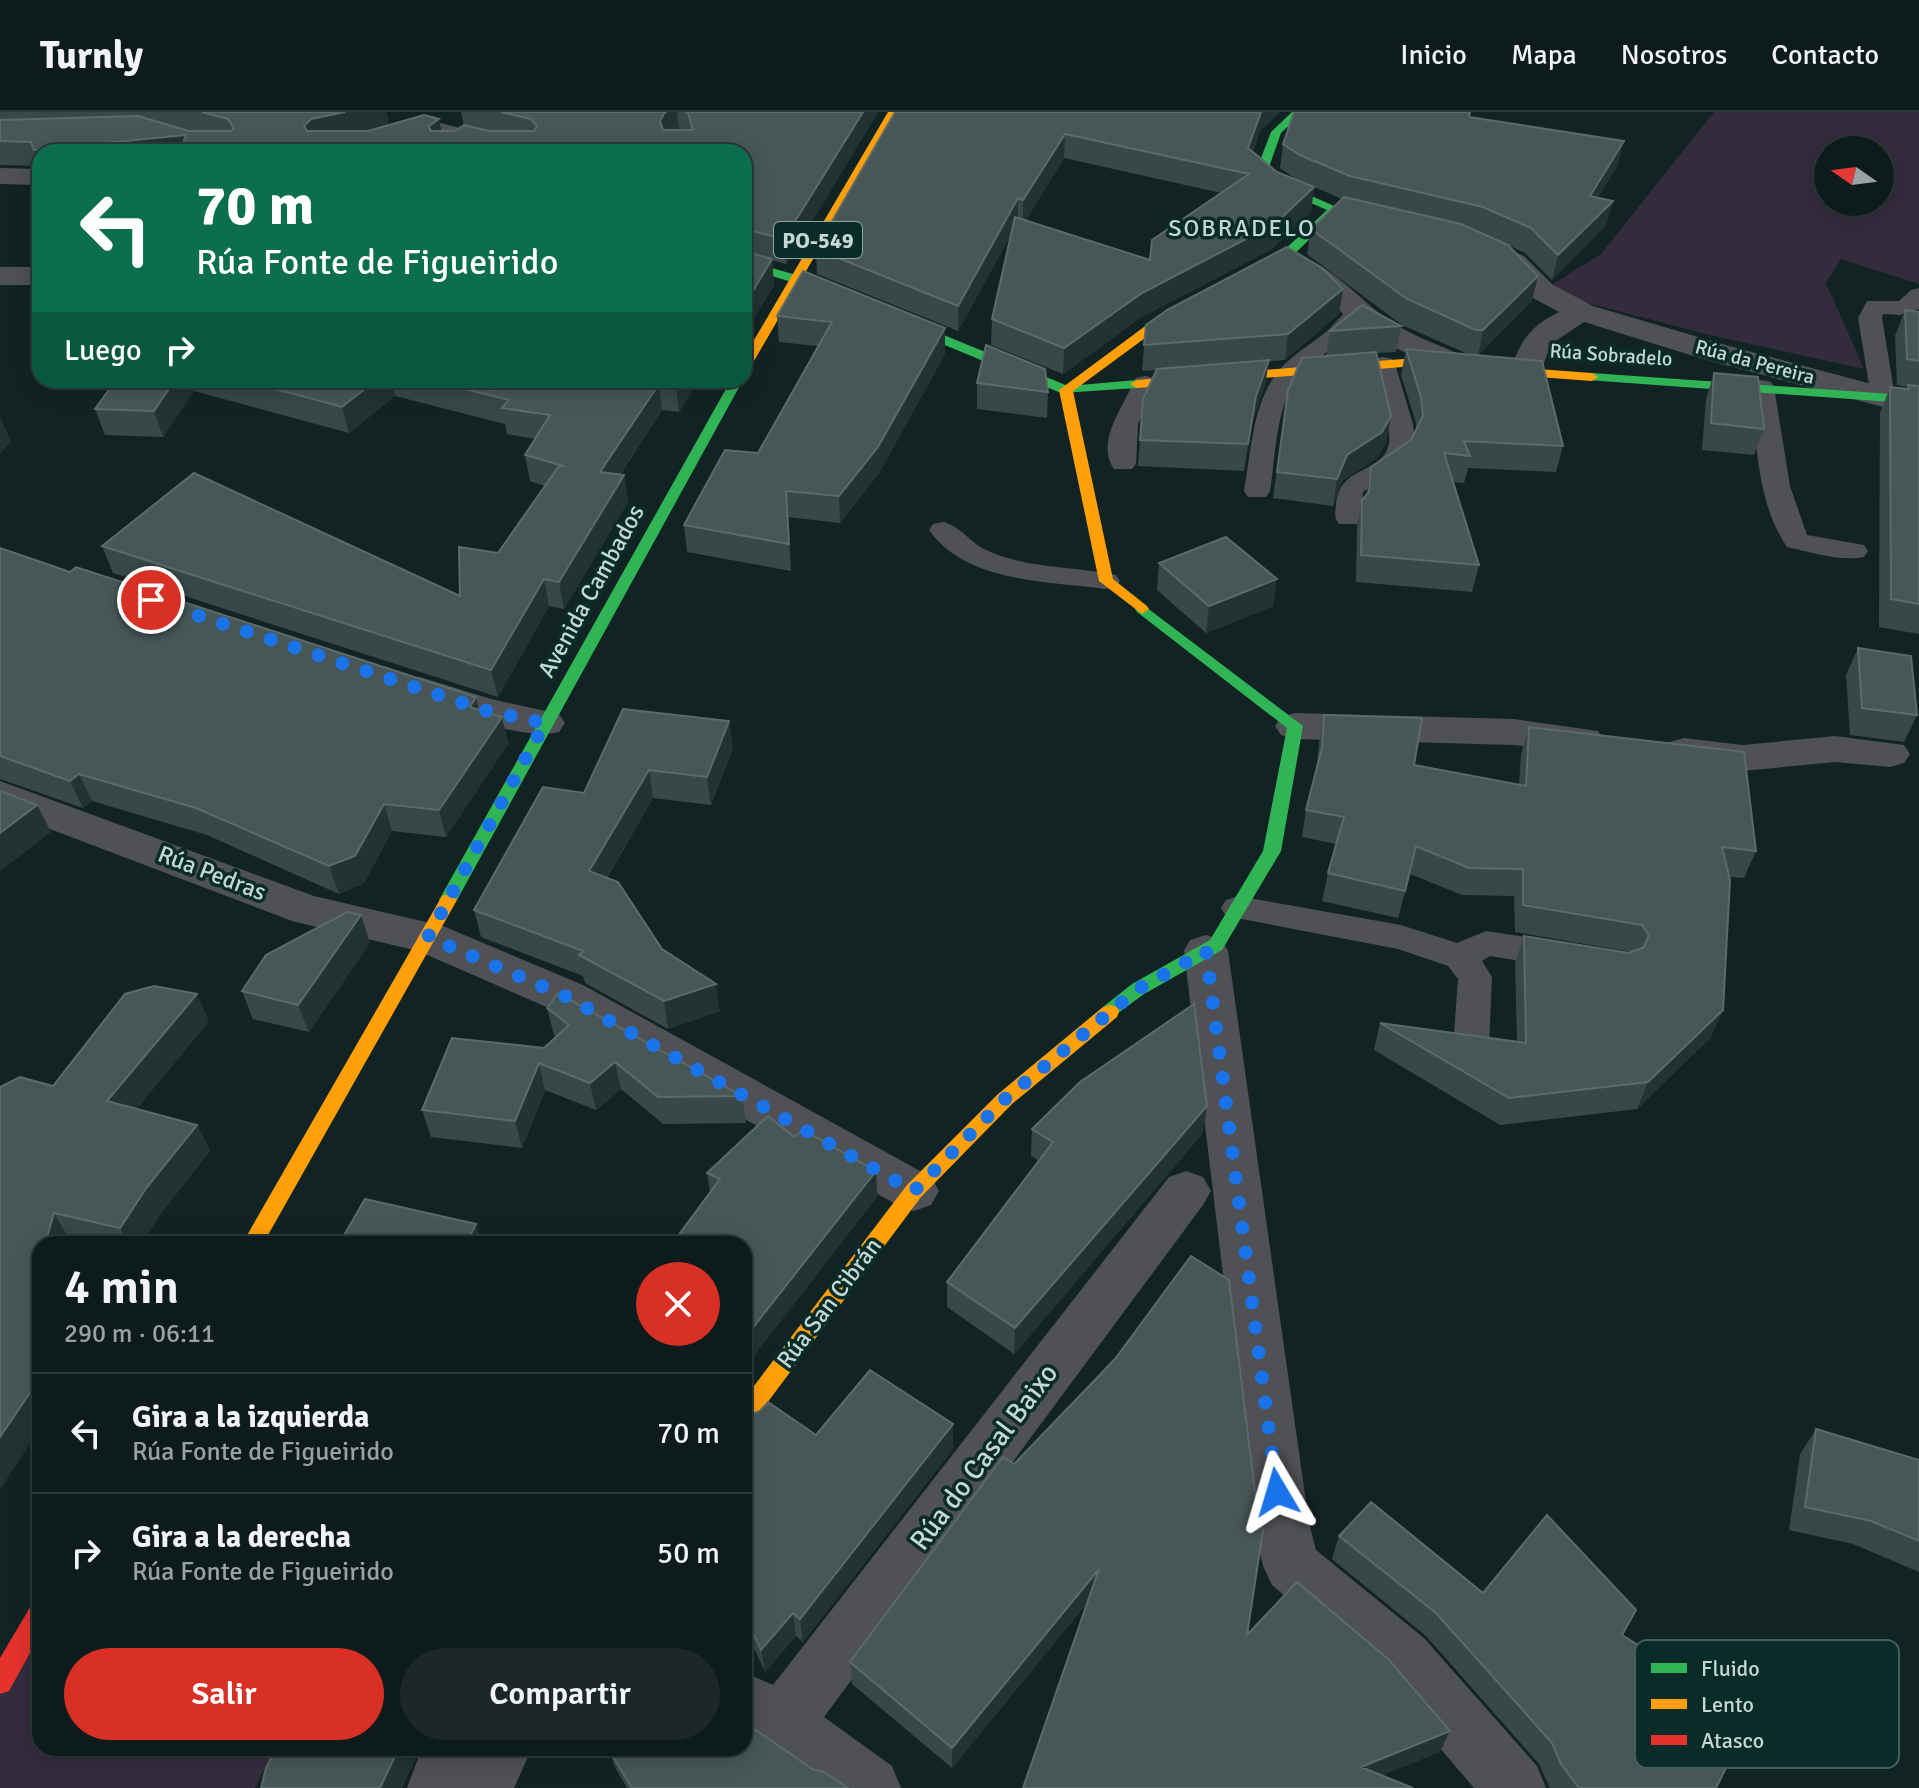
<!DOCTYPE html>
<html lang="es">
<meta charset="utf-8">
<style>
:root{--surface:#0d1b1a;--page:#1b2827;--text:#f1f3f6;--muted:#9aa1a2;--line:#2d3939;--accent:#d93025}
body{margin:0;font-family:Signika,sans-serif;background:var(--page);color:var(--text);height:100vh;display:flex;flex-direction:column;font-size:30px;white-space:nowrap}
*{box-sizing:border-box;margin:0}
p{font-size:26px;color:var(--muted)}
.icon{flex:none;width:44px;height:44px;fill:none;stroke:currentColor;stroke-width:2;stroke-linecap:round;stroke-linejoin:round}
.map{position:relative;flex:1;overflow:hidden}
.panel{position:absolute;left:32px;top:1124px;width:720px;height:520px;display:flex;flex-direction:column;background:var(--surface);border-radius:24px;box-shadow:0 4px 20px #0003,0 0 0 2px var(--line)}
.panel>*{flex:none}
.hud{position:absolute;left:32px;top:32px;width:720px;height:244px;border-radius:24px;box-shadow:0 4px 20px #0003,0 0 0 2px var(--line);background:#0b6e4f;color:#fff;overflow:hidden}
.needle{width:52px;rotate:284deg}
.buttons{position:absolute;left:1814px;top:24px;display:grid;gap:16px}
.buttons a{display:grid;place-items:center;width:80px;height:80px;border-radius:50%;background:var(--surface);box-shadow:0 4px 20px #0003,0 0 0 2px var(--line);font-size:40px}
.pin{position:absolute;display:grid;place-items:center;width:68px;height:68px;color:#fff;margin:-34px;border:4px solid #fff;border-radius:50%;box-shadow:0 2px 8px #0007}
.me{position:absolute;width:88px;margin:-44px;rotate:353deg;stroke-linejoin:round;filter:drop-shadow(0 0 6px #0008)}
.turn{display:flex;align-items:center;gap:28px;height:168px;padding:0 32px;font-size:36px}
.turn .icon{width:104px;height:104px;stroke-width:2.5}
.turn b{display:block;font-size:56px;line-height:68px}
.then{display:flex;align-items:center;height:76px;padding:0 32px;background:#0003;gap:16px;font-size:30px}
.round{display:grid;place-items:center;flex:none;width:84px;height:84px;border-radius:42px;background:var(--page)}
.headline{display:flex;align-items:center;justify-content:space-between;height:136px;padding:0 32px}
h1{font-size:48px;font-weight:600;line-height:60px}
.primary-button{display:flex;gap:16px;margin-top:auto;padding:16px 32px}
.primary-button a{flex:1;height:92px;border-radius:48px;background:var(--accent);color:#fff;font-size:32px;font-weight:600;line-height:92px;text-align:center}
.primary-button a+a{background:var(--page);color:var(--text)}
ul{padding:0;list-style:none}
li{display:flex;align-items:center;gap:24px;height:120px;padding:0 32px;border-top:2px solid var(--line)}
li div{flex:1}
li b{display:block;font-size:30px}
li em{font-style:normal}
header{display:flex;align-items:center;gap:48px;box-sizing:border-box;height:112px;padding:0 40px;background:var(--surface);border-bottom:2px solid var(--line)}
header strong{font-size:38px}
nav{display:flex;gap:44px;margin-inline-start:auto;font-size:28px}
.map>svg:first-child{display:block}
.green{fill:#342c3d;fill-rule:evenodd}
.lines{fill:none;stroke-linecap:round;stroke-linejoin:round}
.lane{fill:#505154;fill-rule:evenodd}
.street{fill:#505154;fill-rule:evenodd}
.fast{fill:#30b455;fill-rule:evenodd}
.slow{fill:#ff9f0a;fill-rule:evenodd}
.jam{fill:#e5322d;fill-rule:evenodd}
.wall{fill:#394847;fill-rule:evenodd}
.shaded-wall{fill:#223332}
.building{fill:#485756;stroke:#5b6b6a;stroke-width:2}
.route{stroke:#1a73e8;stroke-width:14;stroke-dasharray:0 25.2}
.labels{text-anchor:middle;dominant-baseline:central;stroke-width:7;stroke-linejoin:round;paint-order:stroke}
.far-street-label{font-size:20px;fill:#c5d7d5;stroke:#092c29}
.shield{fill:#092c29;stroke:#8da4a1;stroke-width:2}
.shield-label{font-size:22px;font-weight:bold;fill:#c5d7d5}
.far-quarter-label{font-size:24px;letter-spacing:2px;fill:#c5d7d5;stroke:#092c29}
.street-label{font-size:24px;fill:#c5d7d5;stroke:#092c29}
.near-street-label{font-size:28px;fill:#c5d7d5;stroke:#092c29}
.key{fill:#092c29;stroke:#415f5d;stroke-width:2}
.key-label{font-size:22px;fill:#c5d7d5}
</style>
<header>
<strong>Turnly</strong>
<nav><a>Inicio</a><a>Mapa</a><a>Nosotros</a><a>Contacto</a></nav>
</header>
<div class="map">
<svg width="1919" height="1676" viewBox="0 0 1919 1676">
<rect width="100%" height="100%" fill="#112423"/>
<path class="green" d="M1714 0H1919V172L1841 147 1826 171 1864 257 1706 222 1542 179 1601 142ZM1828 38H1880V90H1828Z
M40 1518V1636H275L255 1676H0V1570Z"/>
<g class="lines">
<path class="lane" d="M1919 176V197L1900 203 1883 202 1882 206 1895 285 1892 290H1874L1871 285 1858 206 1867 189H1899L1911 178Z
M1358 193 1366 195 1370 200C1351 227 1322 240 1300 264 1275 292 1276 344 1270 379L1266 385H1248L1244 379C1252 336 1252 283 1286 251 1298 239 1313 231 1326 220 1336 212 1345 196 1358 193Z
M1383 245 1392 247 1395 252 1413 312 1415 329 1404 352 1363 380 1361 406 1357 412H1339C1334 405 1335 402 1336 394 1339 351 1383 364 1389 331 1392 317 1375 270 1371 252L1374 247Z
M1145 264 1154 266 1157 271 1138 312 1136 352 1132 357H1114C1095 330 1123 296 1133 271L1136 266Z
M1762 268 1771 270 1774 275 1790 374 1807 423 1864 433 1868 439 1864 445C1841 450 1810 440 1787 435 1756 390 1757 327 1750 275L1753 270Z
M943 410C960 414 969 429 984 437 1020 455 1066 455 1106 461L1116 463 1120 469 1116 475 1106 477C1048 469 966 471 929 418L933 412Z
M1238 784 1401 813 1457 831 1486 819 1567 831 1579 835 1584 844 1579 853 1567 857 1490 844 1482 849 1492 865 1489 935 1484 945 1471 949 1458 945 1453 935 1458 867 1448 854 1398 837 1226 804 1221 796 1226 788Z
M422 1636H470L455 1676H407Z"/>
<path class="street" d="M428 8 534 34 538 40H493L429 24 373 40H313L317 34 356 28Z
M0 56 40 57V73L0 72Z
M1488 129 1524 144 1553 173 1593 194 1722 232 1894 278 1899 285 1894 292 1883 295 1700 246 1584 210 1551 232 1538 267 1527 269 1516 267 1511 260C1518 230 1532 213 1559 200L1531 185 1504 156 1478 144 1474 138 1478 132Z
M1293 142C1332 152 1358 187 1390 209 1415 226 1448 236 1475 249L1480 256 1475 263 1464 265 1453 263 1372 225 1347 206 1320 179 1283 157 1278 151 1283 145Z
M0 155H40V173H0Z
M420 565 491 587 559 602 565 611 559 620C523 630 444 598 406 586L401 577 406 568Z
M1295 601 1514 607 1598 619 1604 628 1598 637 1584 641 1514 633 1295 627 1281 623 1275 614 1281 605Z
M1835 624 1904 633 1910 642 1904 651 1890 655 1835 650 1743 659 1670 648 1664 639 1670 630 1684 626 1743 633Z
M0 669 314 784 443 814 583 873 931 1065 939 1079 931 1093 914 1099 897 1093 551 897 418 839 292 809 0 698Z
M1206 823 1222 828 1228 839 1309 1411 1316 1438 1424 1526 1537 1654 1546 1676H1474L1382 1568 1272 1473 1263 1454 1253 1411 1184 839 1190 828Z
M1186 1059 1203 1065 1211 1079 1203 1093 824 1605 892 1654 901 1676H819L744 1623V1560L773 1573 1169 1065Z
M468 1636H532L514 1676H450Z"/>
<path class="fast" d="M1292 0H1303L1281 21 1268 58 1289 74 1341 97 1288 148 1191 199H1183V193L1280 142 1327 98 1281 78 1256 59 1271 20Z
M744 148 800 164 1068 274 1137 268 1144 272 1137 276 1061 281 792 170 744 156Z
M1592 261 1919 284V292L1587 268V262Z
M731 268H743L457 788 448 794 442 792 439 788Z
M1142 492 1303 614 1281 739 1222 838 1144 882 1110 907 1103 905 1101 900 1103 895 1132 872 1210 828 1263 739 1287 616 1137 500 1135 497Z"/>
<path class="slow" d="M888 0H898L750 256 744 260V245Z
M1183 193 1193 196 1156 218 1073 279 1113 467 1147 494 1149 497 1142 502 1099 469 1059 278 1148 212Z
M1403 247 1592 261 1598 265 1592 269 1403 255 1137 276 1130 272 1137 268Z
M448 782 457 788 263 1132H242L442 784Z
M1110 893 1117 895 1119 900 1117 905 1012 992 921 1085 752 1311 744 1314V1287L907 1073 998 982 1103 895Z"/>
<path class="jam" d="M40 1488V1523L9 1579 0 1582V1546L32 1492Z"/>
</g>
<path class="wall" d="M0 0H386L389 13 439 7 441 19H455L464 13 461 0H878L786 152 772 148 774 173 744 223V40H40V54L0 53ZM145 6H147L192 19H189Z
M895 0H1280L1260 19 1253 40 1277 60 1314 75 1311 100 1272 137 1140 206 1063 262 991 233 992 207 1011 122 958 219 817 162 816 137ZM1064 46 1221 81 1150 148 1026 108Z
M1470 5 1618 53 1598 85 1613 89 1606 113 1552 168 1525 141 1478 119 1532 189 1478 243 1563 334 1556 360 1468 356 1464 371 1453 370 1479 453 1472 480 1356 470 1357 415 1362 388 1366 383 1371 355 1411 328 1416 317V311L1401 263 1406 237 1468 242 1402 213 1307 142 1311 117 1342 87 1296 67 1280 56 1283 32Z
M803 159 945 242 879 361 840 411 788 405 791 459 687 440 684 413 758 341 818 234 779 230 777 204Z
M1343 177 1339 202 1285 248 1268 249 1265 274 1252 310 1244 359 1138 354 1143 287 1156 258 1142 259 1146 213Z
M1905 198 1919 200V522L1879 515 1880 301 1890 275 1907 277 1908 275 1897 273 1895 224Z
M1401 214 1396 240 1376 241 1391 304 1386 330 1377 346 1342 369 1333 394 1273 386 1288 278 1326 244 1330 219Z
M1714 261 1764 317 1754 343 1702 338 1706 287Z
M116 268H510L503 276 516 275 524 268H699L679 300 662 298 620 363H624L628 390 564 497 549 494 498 585 113 461 102 434 460 484 498 441 545 374 530 369 525 343 535 327 507 322 505 312 395 284 349 321 194 279 163 325 105 323 95 297Z
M977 271 1048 280 1047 306 977 297Z
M0 436 70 460 476 585 479 598 502 605 508 632 446 725 392 719 364 771 339 782 207 723 92 689 83 696 0 667Z
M1159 451 1273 494 1206 521 1157 478Z
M1858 536 1917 603 1904 630 1850 623 1846 563Z
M1324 603 1414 653 1519 673 1521 642 1529 615 1756 739 1744 766 1730 765 1711 925 1637 997 1500 1013 1374 938 1380 911 1517 929 1515 851 1524 824 1629 841 1631 840 1515 820 1514 784 1462 783 1410 762 1398 806 1322 789 1328 761 1336 732 1302 725 1306 698 1317 653 1319 631Z
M729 609 733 636 711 693 653 686 607 766 662 837 720 899 668 917 585 871 583 864 481 825 474 798 584 681Z
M370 831 309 920 253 907 242 879Z
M547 896 742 984 746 1011 663 1012 621 977 596 998 545 978 522 1036 431 1025 422 998 544 936 556 925 554 923Z
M209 909 137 996 197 1013 210 1039 161 1101 141 1132H92L69 1127 40 1132V1316L0 1377V975L53 974Z
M1032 1017 1203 1021 1014 1242 947 1195V1170L1039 1049 1031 1044Z
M794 1025 876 1059 877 1085 710 1080 707 1061Z
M744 1305 816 1323 953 1337 803 1530 796 1524 765 1560 744 1515Z
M1816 1317 1919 1348V1460L1853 1432 1789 1418 1800 1342Z
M1003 1345 1247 1523 1440 1640 1023 1676 1087 1491 952 1656 852 1572 850 1550Z
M1339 1424 1483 1481 1622 1523 1716 1676H1550L1539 1652 1426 1524 1332 1447Z
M608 1636 814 1658 848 1676H627L615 1655Z"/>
<path class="shaded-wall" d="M345 0H386L390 16 310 38 304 14 311 7Z
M665 0H677L680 21 663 33 660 9Z
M863 0H878L786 152 784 127Z
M1261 0H1280L1260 19 1245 60 1248 36Z
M439 7 444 31 434 38 429 14Z
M1065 22 1064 46 1023 113V88Z
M186 23 191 40H40V54L34 38Z
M1624 29 1618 53 1584 108 1590 84Z
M1314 75 1311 100 1272 137 1140 206 1063 262 1064 236 1142 181Z
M1018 86V111L958 219V194Z
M1613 89 1606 113 1552 168 1558 143Z
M772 147 774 173 744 223V194Z
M1538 164 1532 189 1478 244 1483 218Z
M1343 177 1339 202 1285 248 1288 222Z
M945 216V242L879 361 840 411 839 384Z
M1269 248 1265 274 1252 310 1244 359 1256 284Z
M175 268H190L194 279 163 325 154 299Z
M376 268H391L395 284 349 321 342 295Z
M484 268H510L496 284Z
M680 268H699L679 300 676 274Z
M659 272 662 298 604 386 600 360Z
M0 304 11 330 0 342Z
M1391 304 1386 330 1377 346 1342 369 1333 394 1337 367 1347 343Z
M624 363 628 390 564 497 559 470Z
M544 467 549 494 498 585 491 558Z
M1277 467 1273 494 1206 521 1209 494Z
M476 585 482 613 470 595Z
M502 605 508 632 446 725 439 698Z
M729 609 733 636 711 693 707 665Z
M649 658 653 686 594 787 589 759Z
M79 662 92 689 83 696 70 669Z
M384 692 392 719 364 771 339 782 329 754Z
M37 693 51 720 0 759V721Z
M361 803 370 831 309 920 298 893Z
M716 872 720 899 668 917 664 889Z
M197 882 209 909 122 1015 107 989Z
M1723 898 1711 925 1637 997 1648 970Z
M615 950 621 977 596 998 590 971Z
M539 951 545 978 522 1036 515 1009Z
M1207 994 1203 1021 1014 1242 1015 1216Z
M197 1013 210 1039 161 1101 141 1132H129L120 1116 147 1075Z
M876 1059 877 1085 744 1257V1227Z
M54 1101 69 1127 68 1132H45Z
M476 1112 483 1132H466Z
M40 1152V1181L35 1172Z
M40 1231V1258L31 1244Z
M40 1266V1316L0 1377V1325Z
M953 1312V1337L803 1530 800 1507Z
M1099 1457 1096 1480 952 1656V1636Z
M793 1501 796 1524 765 1560 761 1538Z
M1450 1619 1440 1640 1352 1676 1361 1655Z
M399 1636H421L402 1676H380Z"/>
<path class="building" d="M202 0H345L311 7 304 14 307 19H368L424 3 439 7 429 14 431 19H455L464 13 489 19H534L537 14 531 7 501 0H667H665L660 9 663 18H693L688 1 685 0H863L784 127 744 117V40H180L186 23 34 38 31 30 0 29V8L138 4 189 19H231L234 16 228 7Z
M895 0H1261L1248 36 1277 60 1314 75 1275 112 1142 181 1064 236 992 207 1015 105 1150 148 1152 128 1249 62 1065 22 1023 88 1018 86 958 194 816 137Z
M1294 0H1470L1469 5 1624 29 1590 84 1613 89 1558 143 1531 116 1483 95 1350 64 1300 43 1283 32Z
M1344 85 1461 112 1508 133 1538 164 1483 218H1476L1407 187 1311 117Z
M1287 135 1322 156 1343 177 1288 222 1144 233 1146 213 1167 198Z
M744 139 772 147 744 194Z
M803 159 945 216 878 335 839 384 786 379 789 432 684 413 725 338 758 341 832 210 777 204Z
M1362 193 1401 214 1330 219Z
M1905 198 1919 200V249L1907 247Z
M986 233 1045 257 1048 280 977 271Z
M1406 237 1542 249 1563 334 1464 329 1470 344 1444 341 1479 453 1361 443 1362 388 1369 380 1371 355 1411 328 1423 304 1421 285Z
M1376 240 1391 304 1382 320 1347 343 1337 367 1277 360 1288 278 1302 246Z
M1269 248 1256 284 1248 332 1140 328 1143 287 1157 257Z
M1714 261 1758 265 1764 317 1711 311Z
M116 268H175L154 299 95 297Z
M242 268H376L342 295Z
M430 268H485L490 278 516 275 524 268H680L676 274 659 272 600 360 624 363 559 470 544 467 491 558 102 434 194 361 460 484 459 435 498 441 559 354H564L525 343 550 303 502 296 509 288Z
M1908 273 1919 274V492L1891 487 1890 275 1909 277Z
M1226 425 1277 467 1209 494 1159 451Z
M0 436 70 460 76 455 476 585 470 595 502 605 439 698 384 692 355 744 329 754 196 696 79 662 70 669 0 644Z
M1858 536 1911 544 1917 603 1862 596Z
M623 597 729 609 707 665 649 658 589 759 618 770 662 837 716 872 664 889 579 843 583 839 474 798 543 675 584 681Z
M1324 603 1422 606 1414 653 1526 674 1529 615 1744 640 1756 739 1722 735 1730 768 1723 898 1648 970 1509 986 1380 911 1526 931 1524 824 1629 841 1644 835 1649 823 1642 813 1523 793V757L1469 756 1416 734 1405 779 1328 761 1344 705 1306 698 1322 636Z
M0 679 37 693 0 721Z
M347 800 361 803 298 893 242 879 266 843Z
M154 874 197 882 107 989 197 1013 147 1075 120 1116 54 1101 45 1132H40V1152L35 1172 40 1174V1231L31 1244 40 1246V1266L0 1325V975L20 965 53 974 125 882Z
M558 881 742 984 658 985 615 950 590 971 539 951 515 1009 422 998 452 926 544 936 569 913 547 896Z
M1194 892 1207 994 1015 1216 947 1170 1053 1030 1032 1017 1080 970Z
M768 1004 794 1025 803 1018 876 1059 744 1227V1132H672L720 1067 707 1061Z
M365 1087 476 1112 466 1132H339Z
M1191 1144 1229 1168 1256 1388 1263 1418 1247 1523 1297 1470 1389 1548 1450 1619 1361 1655 1413 1676H1023L1099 1457 952 1636 850 1550 1003 1345 1014 1352 1115 1247Z
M870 1258 953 1312 800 1507 793 1501 761 1538 744 1502V1305L760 1299 768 1290 816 1323Z
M1816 1317 1919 1348V1429L1871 1409 1805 1395Z
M1371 1390 1483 1481 1547 1403 1636 1498 1622 1523 1752 1604 1716 1676H1579L1561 1652 1552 1631 1436 1501 1339 1424Z
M744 1610 814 1658 822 1659 848 1676H632L608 1636H744Z
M276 1636H399L380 1676H261L266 1656Z"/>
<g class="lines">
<path class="route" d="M151 488 484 598 545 611 428 825 567 885 914 1079 1005 987 1138 877 1206 839 1277 1380"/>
</g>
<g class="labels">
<g class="far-street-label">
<text transform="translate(1611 243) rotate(4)">Rúa Sobradelo</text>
<text transform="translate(1755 250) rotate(15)">Rúa da Pereira</text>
</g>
<rect class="shield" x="774" y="110" width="88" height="36" rx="6"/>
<g class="shield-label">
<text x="818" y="128">PO-549</text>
</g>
<g class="far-quarter-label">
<text x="1242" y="116">SOBRADELO</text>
</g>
<g class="street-label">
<text transform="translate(591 479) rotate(-61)">Avenida Cambados</text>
<text transform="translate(212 761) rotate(21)">Rúa Pedras</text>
<text transform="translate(829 1191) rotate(-53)">Rúa San Cibrán</text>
</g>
<g class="near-street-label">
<text transform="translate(984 1345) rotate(-53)">Rúa do Casal Baixo</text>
</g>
</g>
<rect x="1635" y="1528" width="264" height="128" rx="12" class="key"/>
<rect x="1651" y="1551" width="36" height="10" fill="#30b455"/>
<rect x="1651" y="1587" width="36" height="10" fill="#ff9f0a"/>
<rect x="1651" y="1623" width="36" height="10" fill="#e5322d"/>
<g class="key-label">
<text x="1701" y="1564">Fluido</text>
<text x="1701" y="1600">Lento</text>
<text x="1701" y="1636">Atasco</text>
</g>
</svg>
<div class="buttons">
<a><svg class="needle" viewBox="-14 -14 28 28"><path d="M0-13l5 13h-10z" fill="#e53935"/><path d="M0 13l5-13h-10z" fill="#9aa1a2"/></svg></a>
</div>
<div class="pin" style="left:151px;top:488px;background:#d93025"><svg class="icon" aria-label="arrive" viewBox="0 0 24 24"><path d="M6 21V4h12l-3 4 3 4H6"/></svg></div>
<svg class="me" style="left:1277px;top:1380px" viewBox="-20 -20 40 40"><path d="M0-17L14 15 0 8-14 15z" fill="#1a73e8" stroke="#fff" stroke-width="4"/></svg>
<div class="hud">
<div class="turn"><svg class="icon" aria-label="left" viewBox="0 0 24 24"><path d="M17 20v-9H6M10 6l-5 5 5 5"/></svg><div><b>70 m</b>Rúa Fonte de Figueirido</div></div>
<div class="then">Luego<svg class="icon" aria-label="right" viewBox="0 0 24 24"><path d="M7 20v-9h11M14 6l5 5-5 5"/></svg></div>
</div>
<section class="panel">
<div class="headline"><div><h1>4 min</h1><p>290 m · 06:11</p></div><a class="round" style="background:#d93025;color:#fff"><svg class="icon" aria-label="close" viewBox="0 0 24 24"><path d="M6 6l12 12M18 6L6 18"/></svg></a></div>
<ul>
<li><svg class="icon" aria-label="left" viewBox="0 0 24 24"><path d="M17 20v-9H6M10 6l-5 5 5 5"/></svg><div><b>Gira a la izquierda</b><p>Rúa Fonte de Figueirido</p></div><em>70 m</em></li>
<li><svg class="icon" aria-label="right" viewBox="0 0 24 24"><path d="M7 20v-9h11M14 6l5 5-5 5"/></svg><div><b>Gira a la derecha</b><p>Rúa Fonte de Figueirido</p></div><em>50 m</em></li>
</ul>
<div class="primary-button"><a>Salir</a><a>Compartir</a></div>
</section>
</div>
